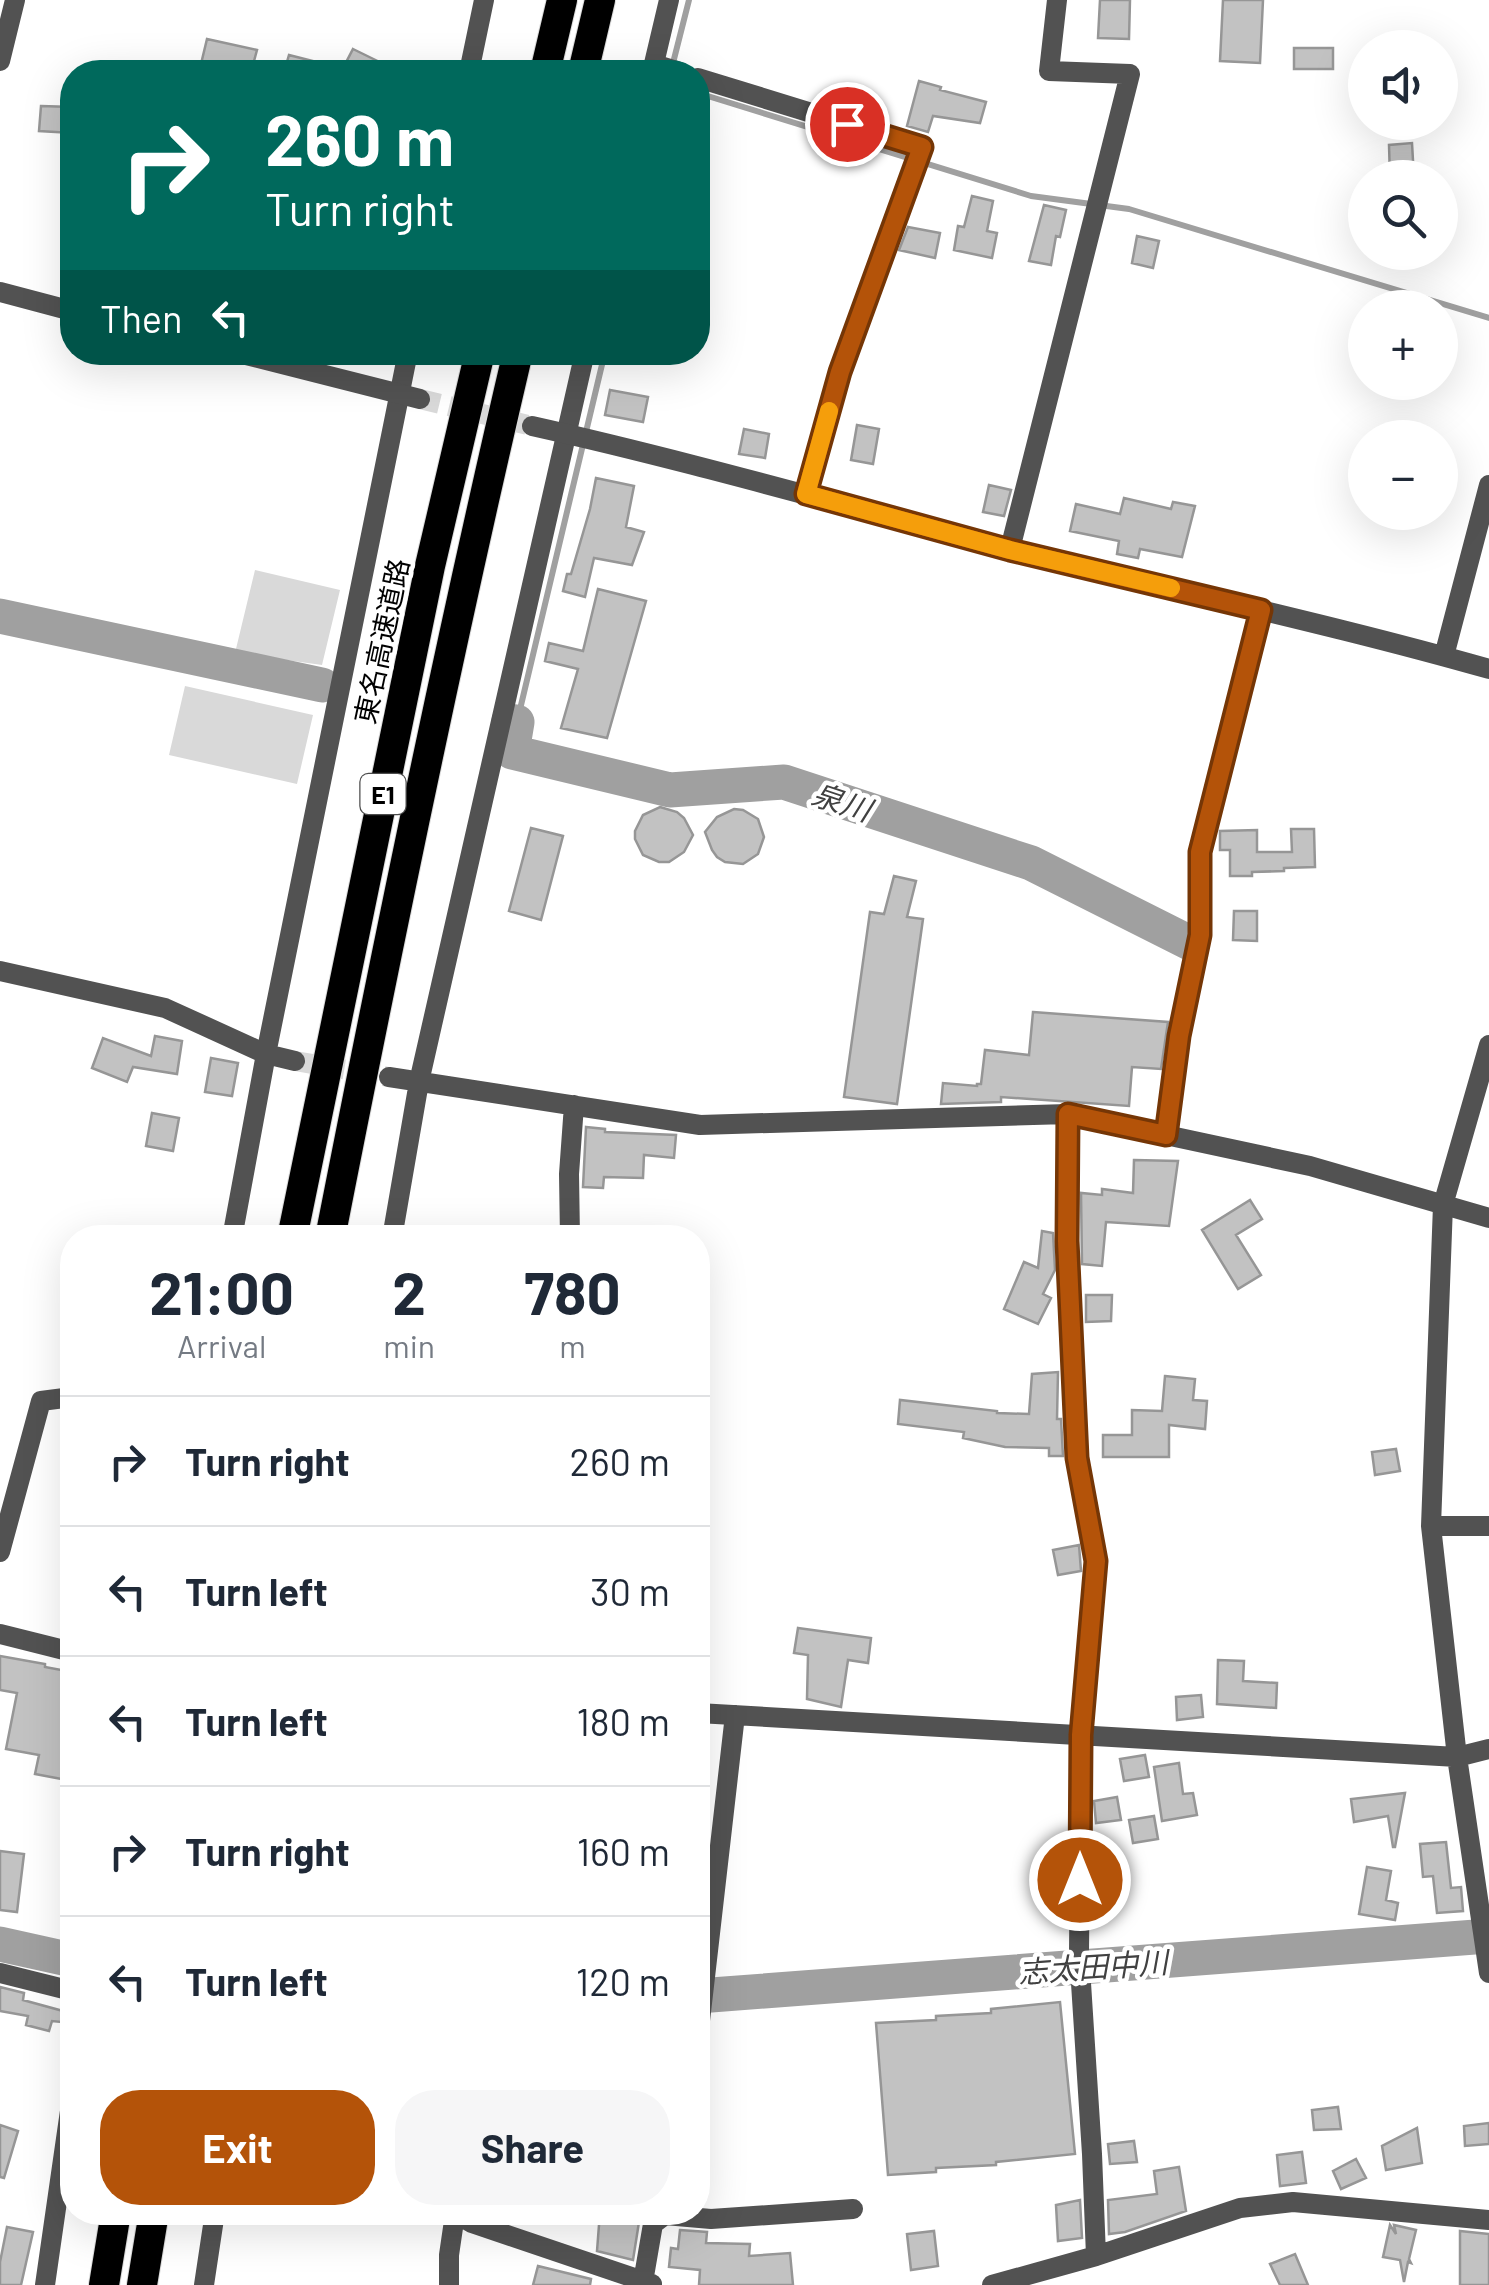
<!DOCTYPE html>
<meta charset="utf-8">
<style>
:root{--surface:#fff;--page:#f6f6f7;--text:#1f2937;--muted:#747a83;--line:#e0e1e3;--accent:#b45309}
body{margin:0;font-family:Barlow,"Noto Sans JP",sans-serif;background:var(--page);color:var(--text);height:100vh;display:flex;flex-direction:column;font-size:38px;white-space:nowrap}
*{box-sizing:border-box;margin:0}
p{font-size:32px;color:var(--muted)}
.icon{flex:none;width:55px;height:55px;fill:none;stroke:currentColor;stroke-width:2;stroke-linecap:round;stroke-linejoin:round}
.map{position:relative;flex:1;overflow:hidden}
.drawer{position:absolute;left:60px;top:1225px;width:650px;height:1000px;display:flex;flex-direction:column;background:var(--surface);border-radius:40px;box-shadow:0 10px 40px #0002}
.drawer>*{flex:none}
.banner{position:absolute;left:60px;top:60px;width:650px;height:305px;border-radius:40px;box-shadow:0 10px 40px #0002;background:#00695c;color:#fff;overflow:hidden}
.fabs{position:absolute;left:1348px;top:30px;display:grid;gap:20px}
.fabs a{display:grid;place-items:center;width:110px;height:110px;border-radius:50%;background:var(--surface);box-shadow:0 10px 40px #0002;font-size:50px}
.pin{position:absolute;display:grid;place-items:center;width:85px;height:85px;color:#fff;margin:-42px;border:5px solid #fff;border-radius:50%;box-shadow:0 2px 10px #0007}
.me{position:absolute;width:110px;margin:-55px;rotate:0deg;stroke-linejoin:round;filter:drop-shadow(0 0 8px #0008)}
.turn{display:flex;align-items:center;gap:35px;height:210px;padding:0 40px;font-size:45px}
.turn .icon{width:130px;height:130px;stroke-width:2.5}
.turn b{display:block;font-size:70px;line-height:85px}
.then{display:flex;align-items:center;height:95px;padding:0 40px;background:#0003;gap:20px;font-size:38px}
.eta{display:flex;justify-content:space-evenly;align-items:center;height:170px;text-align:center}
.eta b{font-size:60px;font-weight:700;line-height:70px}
.primary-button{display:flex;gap:20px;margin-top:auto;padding:20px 40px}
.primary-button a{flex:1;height:115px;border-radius:40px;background:var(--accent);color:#fff;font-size:40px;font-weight:700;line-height:115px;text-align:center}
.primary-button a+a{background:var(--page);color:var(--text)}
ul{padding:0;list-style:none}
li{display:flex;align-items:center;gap:30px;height:130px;padding:0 40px;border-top:2px solid var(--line)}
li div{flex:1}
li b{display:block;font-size:38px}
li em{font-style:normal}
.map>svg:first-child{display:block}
.green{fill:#d9d9d9}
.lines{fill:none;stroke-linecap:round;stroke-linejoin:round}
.stream{stroke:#a0a0a0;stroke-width:6}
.river{stroke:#a0a0a0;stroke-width:35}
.building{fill:#c2c2c2;stroke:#969696;stroke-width:2.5}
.minor-tunnel{stroke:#d9d9d9;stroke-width:20;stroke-dasharray:20 10;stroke-linecap:butt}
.tertiary-tunnel{stroke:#d9d9d9;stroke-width:20;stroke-dasharray:20 10;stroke-linecap:butt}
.motorway-casing{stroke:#dbdbdb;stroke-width:32}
.minor{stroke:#525252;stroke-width:20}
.tertiary{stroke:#525252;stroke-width:20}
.motorway{stroke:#000;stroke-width:30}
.route-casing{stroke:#753606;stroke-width:25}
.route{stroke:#b45309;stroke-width:18}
.slow{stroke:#f59e0b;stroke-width:18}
.labels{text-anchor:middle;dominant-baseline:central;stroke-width:9;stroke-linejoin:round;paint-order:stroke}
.shield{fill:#fff;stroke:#4c4c4c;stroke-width:2.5}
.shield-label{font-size:25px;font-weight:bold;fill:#000}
.street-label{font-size:28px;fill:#000;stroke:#fff}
.water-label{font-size:30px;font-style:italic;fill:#414141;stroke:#fff}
</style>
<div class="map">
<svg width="1489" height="2285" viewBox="0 0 1489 2285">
<rect width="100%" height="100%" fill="#fff"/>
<path class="green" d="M255 570 340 590 322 665 235 653Z
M185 686 313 715 297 784 169 755Z"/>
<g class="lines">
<path class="stream" d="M672 67 689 0
M698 93 1031 196 1129 209 1489 318
M517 722 605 352"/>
<path class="river" d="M0 616 322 685
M509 721 517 722 512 752 670 790 784 782 1031 863 1190 943
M0 1944 72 1960
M698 1996 1489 1936"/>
</g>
<path class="building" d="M1100 0H1130L1129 39 1098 38Z
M1223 0H1263L1260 63 1220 61Z
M207 39 257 50 251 72H235L201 64Z
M1294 48H1333V69H1294Z
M353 49 400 72H341Z
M289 55 336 67 335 72H284Z
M919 81 941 87 940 90 986 102 980 123 933 116 928 132 907 126Z
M41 106 72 107V133L39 131Z
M1412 143 1414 178H1390L1389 145Z
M972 196 993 201 987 231 997 233 992 258 954 250 958 226 964 227Z
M1044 205 1066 210 1060 237 1056 236 1051 265 1029 261Z
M908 227 940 233 935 258 899 250Z
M1137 236 1159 241 1153 268 1132 263Z
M610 390 648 397 643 422 605 415Z
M857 425 879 429 873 464 851 460Z
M744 429 769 434 765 458 739 454Z
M596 478 634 486 626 527 644 532 632 565 594 558 585 597 563 591 567 574H571L590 509Z
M989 485 1011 490 1004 516 983 512Z
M1124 498 1171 509 1173 502 1195 506 1182 557 1140 549 1138 558 1117 554 1119 541 1070 531 1076 504 1120 514Z
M598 589 646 601 607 738 561 728 578 669 545 661 549 643 583 651Z
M660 807 677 812 684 818 693 835 684 852 669 862H659L643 855 635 839V831L643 815Z
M734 809 743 810 758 819 764 837 758 854 743 864 725 862 717 857 712 850 705 832 717 817Z
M531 828 563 836 541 920 509 911Z
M1291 829H1314L1315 867 1284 868V871L1252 872V876H1230V850H1220V831L1257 830V852H1292Z
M894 876 916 881 907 917 923 919 897 1104 844 1097 870 912 884 914Z
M1234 911H1257V941L1233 940Z
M1033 1012 1168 1022 1161 1069 1132 1067 1129 1106 1001 1097V1102L941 1104 943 1083 977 1086V1084H981L985 1050 1029 1055Z
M155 1036 182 1041 177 1074 133 1067 127 1082 92 1068 103 1038 151 1056Z
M211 1058 238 1063 232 1096 205 1092Z
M152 1113 179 1118 173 1151 146 1146Z
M586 1127 605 1129V1132L676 1135 674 1158 644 1155 643 1178 604 1177 603 1188 583 1187Z
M1134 1160 1178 1161 1169 1226 1106 1222 1102 1266 1082 1264 1081 1193 1102 1195V1189L1133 1193Z
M1250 1200 1262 1219 1236 1235 1261 1275 1238 1289 1202 1230Z
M1042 1231 1053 1233 1055 1270 1043 1294 1051 1298 1038 1324 1004 1309 1024 1262 1038 1268Z
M1086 1295H1112L1111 1321 1086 1322Z
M1058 1372 1057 1419H1061L1063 1456H1049V1448L1005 1447 963 1438 964 1432 898 1424 900 1400 997 1411V1413L1029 1414 1032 1374Z
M1165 1376 1195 1379 1193 1400 1207 1401 1205 1429 1169 1425V1457H1103V1435H1132V1410L1162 1411Z
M1396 1449 1400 1471 1375 1475 1372 1452Z
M1079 1545 1081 1571 1058 1575 1053 1550Z
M798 1628 871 1638 868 1663 848 1660 841 1707 807 1699 808 1655 794 1653Z
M0 1656 45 1664V1667L72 1672V1781L35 1774 39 1755 6 1749 17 1693 0 1690Z
M1218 1660 1244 1661 1243 1681 1277 1683 1276 1708 1217 1704Z
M1201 1695 1203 1717 1177 1720 1176 1697Z
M1145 1755 1149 1777 1124 1781 1120 1759Z
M1179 1763 1183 1794 1193 1793 1197 1815 1162 1821 1154 1767Z
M1405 1793 1395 1847H1393L1388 1816 1354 1822 1351 1799Z
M1117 1797 1121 1820 1096 1823 1094 1801Z
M1154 1816 1158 1839 1133 1843 1129 1820Z
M1446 1842 1451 1888 1461 1887 1463 1911 1437 1913 1433 1876 1423 1877 1420 1844Z
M0 1851 24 1854 17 1912 0 1910Z
M1367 1867 1391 1871 1386 1900 1398 1903 1395 1920 1359 1914Z
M0 1987 24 1993 23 2000 63 2011 61 2022 52 2021 49 2031 26 2025 28 2016 0 2011Z
M1060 2002 1075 2154 996 2162V2165L936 2168V2172L888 2175 876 2023 936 2020V2016L991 2013V2009Z
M1338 2107 1341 2129 1314 2130 1312 2110Z
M1489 2123V2144L1465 2146 1464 2126Z
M0 2125 18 2131 4 2178 0 2177Z
M1417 2128 1422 2163 1386 2170 1382 2146Z
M1134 2141 1137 2162 1110 2164 1108 2144Z
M1302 2152 1306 2183 1280 2186 1277 2155Z
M1356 2159 1366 2178 1341 2189 1333 2171Z
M1179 2167 1186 2211 1125 2232 1109 2234 1108 2200 1157 2194 1154 2171Z
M1080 2200 1082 2238 1058 2241 1056 2205Z
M600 2212H644L639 2222 633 2260 597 2251Z
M1390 2225 1396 2234 1394 2225 1416 2230 1409 2259 1411 2263 1408 2262 1404 2282 1400 2260 1383 2257Z
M7 2227 33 2232 21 2285H0V2262Z
M680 2230 707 2232 706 2243 750 2244 749 2256 790 2253 793 2285H699L700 2270 669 2267 671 2248 678 2249Z
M934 2231 938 2266 911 2270 907 2234Z
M1460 2231 1489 2234V2285H1460Z
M1295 2254 1308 2285H1280L1270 2264Z
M538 2266 591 2279 590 2285H533Z"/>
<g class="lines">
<path class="minor-tunnel" d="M295 1061 389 1077"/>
<path class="tertiary-tunnel" d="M420 399 532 426"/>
<defs>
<path id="motorway" d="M545 72 562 0
M583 72 600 0
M292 1238 430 566 480 352
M330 1238C388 942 449 646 518 352
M104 2285 116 2212
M142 2285 154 2212"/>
</defs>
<use href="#motorway" class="motorway-casing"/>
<path class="minor" d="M654 64 680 72
M469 72 484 0
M652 72 669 0
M698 78 922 147 840 372 806 494
M1010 549 1130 74 1049 71 1057 0
M0 971 165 1008 266 1054 295 1061
M1489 1045 1443 1205 1431 1526 1457 1757 1489 1973
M389 1077 700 1125 1068 1114 1310 1166 1489 1218
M1068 1114 1067 1241 1077 1458 1096 1561 1081 1735 1079 1952 1092 2154 1096 2256
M1166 1135 1179 1036 1201 935 1199 852 1261 610
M232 1238 266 1054 408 352
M392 1238 419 1082 585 352
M570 1238 569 1174 574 1105
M1431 1526H1489
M0 1552 41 1401 72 1397
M0 1634 72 1652
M698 1713 1457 1757 1489 1749
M0 1973 72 1991
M698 2038 735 1715
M453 2212 472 2223 652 2284
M643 2282 653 2224 665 2215 711 2219 853 2209
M45 2285 72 2097
M204 2285 215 2212
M449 2285V2255L455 2214
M992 2285 1096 2256 1240 2208 1293 2202 1489 2220"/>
<path class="tertiary" d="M0 61 15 0
M0 292 72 311
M234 352 420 399
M532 426C693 462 851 508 1010 549 1169 590 1331 624 1489 669
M1444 656 1489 485"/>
<use href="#motorway" class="motorway"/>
</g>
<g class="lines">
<defs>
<path id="route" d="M847 124 922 147 840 372 806 494 1010 550 1261 610 1200 852V935L1179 1036 1166 1135 1068 1114 1067 1241 1077 1458 1096 1561 1081 1735 1080 1880"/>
</defs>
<use href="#route" class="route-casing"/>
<use href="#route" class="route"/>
<path class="slow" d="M829 411 806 494 1010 550 1171 588"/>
</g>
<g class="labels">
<rect class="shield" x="360.5" y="774" width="45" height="40" rx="8"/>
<g class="shield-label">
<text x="383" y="794">E1</text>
</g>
<g class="street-label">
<text transform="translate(381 641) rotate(-78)">東名高速道路</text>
</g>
<g class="water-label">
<text transform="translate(842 801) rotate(18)">泉川</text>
<text transform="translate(1093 1966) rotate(-4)">志太田中川</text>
</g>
</g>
</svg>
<div class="fabs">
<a><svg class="icon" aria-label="sound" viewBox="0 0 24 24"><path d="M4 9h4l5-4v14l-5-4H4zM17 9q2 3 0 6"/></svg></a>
<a><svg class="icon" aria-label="search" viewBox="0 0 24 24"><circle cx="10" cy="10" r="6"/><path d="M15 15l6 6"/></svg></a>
<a>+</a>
<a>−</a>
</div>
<div class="pin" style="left:847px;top:124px;background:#d93025"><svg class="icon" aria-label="arrive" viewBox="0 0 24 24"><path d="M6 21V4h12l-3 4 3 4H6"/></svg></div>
<svg class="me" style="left:1080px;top:1880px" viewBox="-20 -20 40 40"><circle r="17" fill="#b45309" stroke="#fff" stroke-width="3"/><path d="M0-11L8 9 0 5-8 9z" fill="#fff"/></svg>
<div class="banner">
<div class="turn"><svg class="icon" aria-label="right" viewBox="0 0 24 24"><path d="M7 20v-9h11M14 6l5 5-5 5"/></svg><div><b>260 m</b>Turn right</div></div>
<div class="then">Then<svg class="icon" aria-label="left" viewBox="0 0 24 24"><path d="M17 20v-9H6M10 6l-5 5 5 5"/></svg></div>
</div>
<section class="drawer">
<div class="eta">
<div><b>21:00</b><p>Arrival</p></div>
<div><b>2</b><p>min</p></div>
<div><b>780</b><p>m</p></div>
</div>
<ul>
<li><svg class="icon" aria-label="right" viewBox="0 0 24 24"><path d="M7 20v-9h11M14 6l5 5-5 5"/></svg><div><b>Turn right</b></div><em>260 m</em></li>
<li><svg class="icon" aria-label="left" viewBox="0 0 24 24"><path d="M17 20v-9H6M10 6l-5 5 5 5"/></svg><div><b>Turn left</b></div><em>30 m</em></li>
<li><svg class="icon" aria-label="left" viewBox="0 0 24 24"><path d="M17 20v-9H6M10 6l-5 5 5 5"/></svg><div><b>Turn left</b></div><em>180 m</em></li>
<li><svg class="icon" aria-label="right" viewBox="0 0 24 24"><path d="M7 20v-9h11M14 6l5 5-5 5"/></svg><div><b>Turn right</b></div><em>160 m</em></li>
<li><svg class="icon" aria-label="left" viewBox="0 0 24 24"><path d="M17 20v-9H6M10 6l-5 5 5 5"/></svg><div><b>Turn left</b></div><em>120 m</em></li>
</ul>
<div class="primary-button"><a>Exit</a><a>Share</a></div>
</section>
</div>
